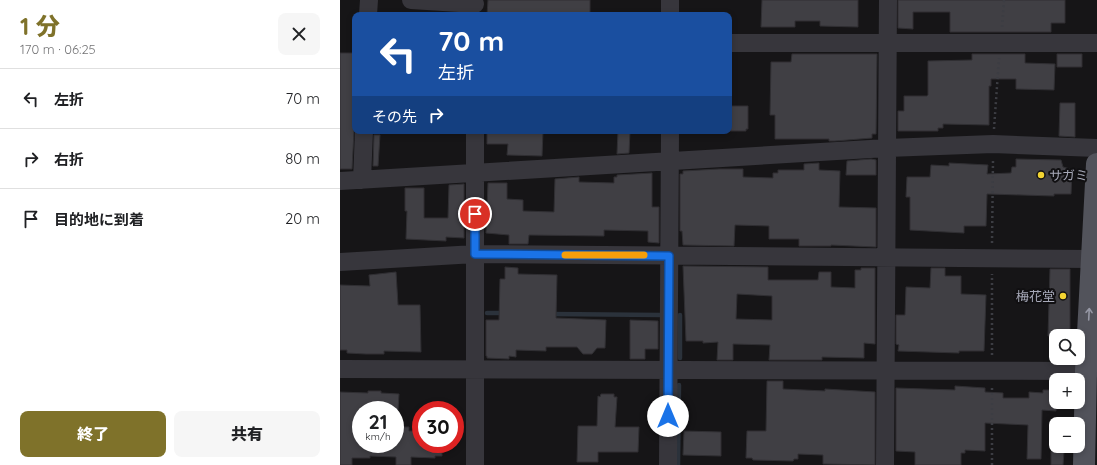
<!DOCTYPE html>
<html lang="ja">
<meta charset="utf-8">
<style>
:root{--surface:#fff;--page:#f6f6f6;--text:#202124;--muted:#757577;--line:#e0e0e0;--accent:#7f722a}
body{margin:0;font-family:Quicksand,"Noto Sans JP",sans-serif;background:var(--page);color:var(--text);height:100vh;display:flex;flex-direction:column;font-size:15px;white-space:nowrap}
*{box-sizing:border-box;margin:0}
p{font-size:13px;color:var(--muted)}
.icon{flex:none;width:22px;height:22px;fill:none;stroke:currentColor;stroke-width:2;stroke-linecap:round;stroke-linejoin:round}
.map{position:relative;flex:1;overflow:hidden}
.side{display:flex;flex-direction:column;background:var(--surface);width:340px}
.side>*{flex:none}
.guide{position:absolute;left:12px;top:12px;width:380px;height:122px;border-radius:8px;box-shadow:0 2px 6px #0003;background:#1a4fa0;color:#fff;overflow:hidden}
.fabs{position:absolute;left:709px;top:329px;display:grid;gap:8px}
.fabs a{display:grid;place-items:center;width:36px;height:36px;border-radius:8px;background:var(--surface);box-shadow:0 2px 6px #0003;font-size:20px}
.speed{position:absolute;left:12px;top:401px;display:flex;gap:8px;font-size:20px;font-weight:700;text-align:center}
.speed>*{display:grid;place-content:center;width:52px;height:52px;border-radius:50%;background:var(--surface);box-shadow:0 2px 6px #0003;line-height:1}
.speed small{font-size:10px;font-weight:400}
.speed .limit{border:6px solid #d22;background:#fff;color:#111}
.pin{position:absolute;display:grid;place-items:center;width:34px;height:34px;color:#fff;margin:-17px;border:2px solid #fff;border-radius:50%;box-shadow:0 1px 4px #0007}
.me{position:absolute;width:44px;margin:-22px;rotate:0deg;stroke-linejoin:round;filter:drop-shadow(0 0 3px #0008)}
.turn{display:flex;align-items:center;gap:14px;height:84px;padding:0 20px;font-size:18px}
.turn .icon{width:52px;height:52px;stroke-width:2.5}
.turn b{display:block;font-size:28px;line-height:34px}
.then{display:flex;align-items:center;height:38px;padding:0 20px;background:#0003;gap:8px;font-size:15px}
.round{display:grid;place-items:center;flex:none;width:42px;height:42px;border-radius:8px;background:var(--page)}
.summary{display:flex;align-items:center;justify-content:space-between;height:68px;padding:0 20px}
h1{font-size:24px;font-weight:800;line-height:30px;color:var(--accent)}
.action{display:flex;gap:8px;margin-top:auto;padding:8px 20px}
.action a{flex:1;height:46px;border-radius:8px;background:var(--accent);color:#fff;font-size:16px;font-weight:800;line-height:46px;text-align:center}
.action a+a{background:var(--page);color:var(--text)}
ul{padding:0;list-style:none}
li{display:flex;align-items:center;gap:12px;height:60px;padding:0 20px;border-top:1px solid var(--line)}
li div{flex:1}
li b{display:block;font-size:15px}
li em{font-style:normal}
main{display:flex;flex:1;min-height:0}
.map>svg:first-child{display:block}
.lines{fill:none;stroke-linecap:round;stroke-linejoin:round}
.stream{stroke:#2b323b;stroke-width:4.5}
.building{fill:#403f44;stroke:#302f33;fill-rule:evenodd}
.path{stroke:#3c3d43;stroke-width:2.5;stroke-dasharray:2 3;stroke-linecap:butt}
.minor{stroke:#37363c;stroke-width:18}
.major{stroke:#52535b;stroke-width:22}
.oneway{stroke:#9698a5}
.route-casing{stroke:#114b97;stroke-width:10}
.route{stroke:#1a73e8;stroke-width:7}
.slow{stroke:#f59e0b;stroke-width:7}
.poi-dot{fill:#f3d432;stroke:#111012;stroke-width:1.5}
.labels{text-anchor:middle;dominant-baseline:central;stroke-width:4;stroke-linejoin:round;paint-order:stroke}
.poi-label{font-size:13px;fill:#a7a9b8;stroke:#111012;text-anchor:start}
</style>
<main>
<section class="side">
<div class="summary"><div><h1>1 分</h1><p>170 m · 06:25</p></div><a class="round"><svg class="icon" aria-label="close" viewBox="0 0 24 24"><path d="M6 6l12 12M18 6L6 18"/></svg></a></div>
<ul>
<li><svg class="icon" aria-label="left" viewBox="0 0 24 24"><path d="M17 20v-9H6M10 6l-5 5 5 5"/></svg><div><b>左折</b></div><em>70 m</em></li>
<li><svg class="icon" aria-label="right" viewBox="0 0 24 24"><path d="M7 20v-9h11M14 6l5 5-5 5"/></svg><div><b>右折</b></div><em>80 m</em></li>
<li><svg class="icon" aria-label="arrive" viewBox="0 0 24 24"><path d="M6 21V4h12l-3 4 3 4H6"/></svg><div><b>目的地に到着</b></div><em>20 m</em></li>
</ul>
<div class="action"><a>終了</a><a>共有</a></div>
</section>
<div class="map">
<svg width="757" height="465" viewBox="0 0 757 465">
<rect width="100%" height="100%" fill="#161517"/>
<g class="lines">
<path class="stream" d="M147 313H165
M210 314 321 315
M340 358V315
M338 465 339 385"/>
</g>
<path class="building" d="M148 0H250V14H244V15H212L164 13V15H147Z
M422 0H518V27L480 26V21H455V27H421Z
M558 0H725V23H711V32H610V12H573V29L558 28Z
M0 53H15V126L14 131 12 169H0Z
M452 54H537L536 134H532V138L495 141H489V139H435V115H430L431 62H451Z
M632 54H685V63L715 64 714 90 676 89V79H651V86H649V125L603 124V128H598V131H558V111H564V96H587L588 95V61L632 60Z
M717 54H742V67H717Z
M720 103H735V137L719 136Z
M389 106H408V129H406V131H389Z
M147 131H203L202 156 167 155 168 144H147Z
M278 131H290L289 153 277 154Z
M34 135H40L38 166H33Z
M531 159 536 160V175H506L507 161Z
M676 159 721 160 723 167 730 169V172H732L731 194H714V196L647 194 646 226H624V233L570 230V197H566L567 177H590L591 165 609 166V163L648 165 647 174 671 173 672 167H676Z
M479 163V170L500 171 499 207 536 208V247L491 245V246H459V239H429V226L395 225 394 246 343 245 342 231H340V174H343V171L379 169H403V177L433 178V173H438V170H464V164Z
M312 173V207H319V243L308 242V231L264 230V236L189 235 188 244H169V235L146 233 148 183H167V199L183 200V211L214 212 215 179 239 177V182L274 183V177H277V175Z
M124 184V238L106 237V241L66 239 67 211H65V188H84V218H108L109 185Z
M343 266 428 267V280H478L479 272H491V287L515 288V270H521V268H535V344L524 343V358L482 357V360H429L430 345 393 344V360H377L378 342 363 343V341H346ZM397 294 432 296V320L396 319Z
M165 267 178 268V274L217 275 216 318 266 320 265 348H257L252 354H243L237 347H206V351L176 350V357L169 356V359L147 358V356H146V320H159L160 279H165Z
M591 268H605V276H621V294L646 295 644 351H619V353L558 351 559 345 556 344V315H565L566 287 590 288Z
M710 269H730V336H708Z
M56 272 58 305H80L81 352 44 351V354H26L7 353V350H0V285L30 286 29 275Z
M290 320 318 321V349H305V359H290Z
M427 381H443V389L485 391V389L535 392V465L483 464V455L458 454V459H454L453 461 413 460 412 458H406L407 431H426Z
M615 386 645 388V392L663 393V398H689V392L703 393V390H716V411L702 410 701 459H687L688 425 645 423V451L625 450V453H621V465H575V452L556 451V388L615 390Z
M28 391H41V393L59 394 58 410H21V444H56L57 427H69V431H81V444H102V456H95V458L71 457V465H56V457L30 456V458H12V465H0V392L28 393Z
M261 394H274V397H277L275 427H299L298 452H258V462H237L238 426H257L258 396 260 397Z
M344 431 381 432V456L343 455Z
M711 451 724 452 723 465H711Z"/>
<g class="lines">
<path class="path" d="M662 27 664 0
M654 129 659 58
M652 243 653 160
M652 355V274
M652 465V386"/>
<path class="minor" d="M71 0 135 4
M28 15 29 0
M330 15V0
M389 43H757
M135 131V465
M22 180 24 131
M0 181 547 148 653 144 757 148
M0 262 135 254 752 259
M0 369 746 371 757 368
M328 465 330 131
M545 465 548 0"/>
<path class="major" d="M744 465 746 371 757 164"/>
</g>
<defs><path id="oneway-shaft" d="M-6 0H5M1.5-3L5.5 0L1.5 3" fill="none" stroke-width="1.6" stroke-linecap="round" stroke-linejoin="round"/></defs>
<use class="oneway" href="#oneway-shaft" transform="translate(749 314) rotate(-87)"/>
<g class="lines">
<defs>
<path id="route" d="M135 214V254L329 256 328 416"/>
</defs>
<use href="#route" class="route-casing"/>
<use href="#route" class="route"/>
<path class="slow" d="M225 255H304"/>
</g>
<g class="poi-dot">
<circle cx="701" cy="175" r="4"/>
<circle cx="723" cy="296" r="4"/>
</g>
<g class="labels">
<g class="poi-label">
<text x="709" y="175">サガミ</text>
<text x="715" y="296" text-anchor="end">梅花堂</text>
</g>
</g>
</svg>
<div class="fabs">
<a><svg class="icon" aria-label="search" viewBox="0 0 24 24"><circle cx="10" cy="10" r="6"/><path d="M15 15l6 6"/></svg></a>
<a>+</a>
<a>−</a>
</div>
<div class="speed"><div>21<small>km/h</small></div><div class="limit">30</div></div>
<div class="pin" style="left:135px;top:214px;background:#d93025"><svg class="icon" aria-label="arrive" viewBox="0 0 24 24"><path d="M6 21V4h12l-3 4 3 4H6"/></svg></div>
<svg class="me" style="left:328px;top:416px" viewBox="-20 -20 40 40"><circle r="19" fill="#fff"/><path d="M0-13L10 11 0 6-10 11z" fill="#1a73e8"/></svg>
<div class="guide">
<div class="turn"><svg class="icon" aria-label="left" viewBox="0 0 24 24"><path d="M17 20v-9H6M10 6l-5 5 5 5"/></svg><div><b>70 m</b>左折</div></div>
<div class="then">その先<svg class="icon" aria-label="right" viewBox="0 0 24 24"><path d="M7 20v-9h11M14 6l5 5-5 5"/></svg></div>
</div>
</div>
</main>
